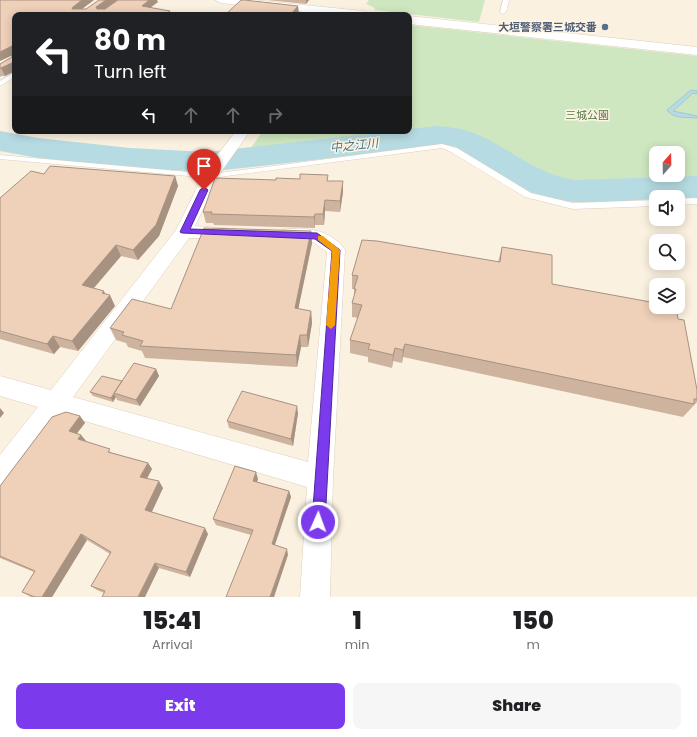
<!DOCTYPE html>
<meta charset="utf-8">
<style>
:root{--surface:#fff;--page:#f6f6f6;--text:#202124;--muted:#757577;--accent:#7c3aed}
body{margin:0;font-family:Poppins,"Noto Sans JP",sans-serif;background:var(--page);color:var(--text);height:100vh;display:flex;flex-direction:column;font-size:15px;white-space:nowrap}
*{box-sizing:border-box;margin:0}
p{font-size:13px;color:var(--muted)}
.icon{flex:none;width:22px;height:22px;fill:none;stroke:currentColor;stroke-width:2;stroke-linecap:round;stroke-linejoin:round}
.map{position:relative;height:597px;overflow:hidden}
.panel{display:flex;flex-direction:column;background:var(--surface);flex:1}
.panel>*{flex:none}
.guide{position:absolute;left:12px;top:12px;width:400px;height:122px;border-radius:8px;box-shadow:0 2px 10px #0003;background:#202124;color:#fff;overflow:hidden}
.needle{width:26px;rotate:20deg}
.tools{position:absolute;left:649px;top:146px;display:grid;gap:8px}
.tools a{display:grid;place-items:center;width:36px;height:36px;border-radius:8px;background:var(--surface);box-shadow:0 2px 10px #0003;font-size:20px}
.pin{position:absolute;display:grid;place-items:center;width:34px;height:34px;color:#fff;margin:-41px -17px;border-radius:50% 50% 50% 0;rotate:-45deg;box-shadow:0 0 4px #0007}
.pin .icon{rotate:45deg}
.me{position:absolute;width:44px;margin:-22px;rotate:2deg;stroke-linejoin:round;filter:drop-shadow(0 0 3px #0008)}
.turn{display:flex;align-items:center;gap:14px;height:84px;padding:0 16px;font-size:18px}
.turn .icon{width:52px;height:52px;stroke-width:2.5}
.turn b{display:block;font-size:28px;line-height:34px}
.lanes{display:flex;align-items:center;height:38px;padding:0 16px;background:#0003;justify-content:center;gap:20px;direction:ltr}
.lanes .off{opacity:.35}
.eta{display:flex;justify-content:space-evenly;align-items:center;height:68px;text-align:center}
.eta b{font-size:24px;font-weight:800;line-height:28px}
.primary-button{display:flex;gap:8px;margin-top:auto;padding:8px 16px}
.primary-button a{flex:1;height:46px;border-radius:8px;background:var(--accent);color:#fff;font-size:16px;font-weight:800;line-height:46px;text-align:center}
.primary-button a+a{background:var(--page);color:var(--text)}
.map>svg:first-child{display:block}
.green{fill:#cfe7c0;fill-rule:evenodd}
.water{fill:#b6dbe2;stroke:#9dc9d4}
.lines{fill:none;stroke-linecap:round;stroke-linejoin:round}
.stream{fill:#9dc9d4;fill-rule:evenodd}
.river{fill:#b6dbe2;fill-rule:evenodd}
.service-casing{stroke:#decebd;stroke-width:1}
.minor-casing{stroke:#decebd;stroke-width:1}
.tertiary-casing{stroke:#decebd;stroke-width:1}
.service{fill:#fff;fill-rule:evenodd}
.minor{fill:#fff;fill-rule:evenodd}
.tertiary{fill:#fff;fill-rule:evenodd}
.wall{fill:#ceb39f}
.shaded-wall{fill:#a79282}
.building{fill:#efd0b9;stroke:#a79282}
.route{fill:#7c3aed;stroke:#51269a}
.slow{fill:#f59e0b}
.service-dot{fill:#5c6f8a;stroke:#fef5e6;stroke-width:1.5}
.labels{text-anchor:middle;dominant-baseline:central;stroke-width:3;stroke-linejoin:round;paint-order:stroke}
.far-service-label{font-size:11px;font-weight:bold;fill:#4e5e75;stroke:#fef5e6;text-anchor:end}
.far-park-label{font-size:11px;fill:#537a44;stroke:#fef5e6}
.far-water-label{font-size:12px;font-style:italic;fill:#447683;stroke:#fef5e6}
</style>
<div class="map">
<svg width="697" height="597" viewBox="0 0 697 597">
<rect width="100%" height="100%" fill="#fbf1e0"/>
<path class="green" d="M369 0H485L479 22 374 10 375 8 366 4Z
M409 25 697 56V181L578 185 528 170 492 144 438 128 247 153 263 131H409ZM656 153H678V175H656Z"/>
<path class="water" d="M691 90 697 91V94L693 93 673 111 697 116V118C687 117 673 119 667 110Z"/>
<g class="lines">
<path class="stream" d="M13 65H15V68L0 77V74Z"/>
<path class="river" d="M437 126C448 127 460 128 471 132 507 145 534 174 574 180L697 176V198L656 197V199C619 201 569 208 534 194 501 181 473 149 437 146L207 172 130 168 38 158 0 151V131L38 138 130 148 207 152 395 131H409V129Z"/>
<defs>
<path id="service" d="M503 0H509L506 12 503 14 500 12Z
M15 72V77L0 86V81Z
M442 144 457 148 531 193 573 203 656 200V206L573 209 525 197 451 152 442 148 211 178 0 159V155L211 174Z
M697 198V204L678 205V199Z"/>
<path id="minor" d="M236 131H250L221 172 195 226 236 229 239 233 236 237 230 239 189 238 73 397 308 462 327 252 313 242 278 239 275 235 278 231C300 225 332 229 345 250L333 478 330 597H300L307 487 61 414 9 485 0 488V455L38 407 0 396V376L51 390 176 230 205 171Z"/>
<path id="tertiary" d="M215 0H253L364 11 370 15H331L221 3Z
M409 16 697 47V55L409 24Z"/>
</defs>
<use href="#service" class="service-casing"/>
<use href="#minor" class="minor-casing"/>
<use href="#tertiary" class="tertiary-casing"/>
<use href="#service" class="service"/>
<use href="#minor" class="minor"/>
<use href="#tertiary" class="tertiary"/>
</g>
<path class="wall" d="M0 0H94L82 9H86L158 2 151 7 15 15V76L13 72 5 76H0V64L12 57V55L0 61Z
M267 0H309L306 4Z
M44 174 175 176 178 186 159 236 138 260 121 256 94 288 105 294 115 306 78 351 60 347 54 354 0 339V198Z
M276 180 328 181 343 192 340 212 325 211 324 225H315V228L214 225 213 223H206L203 212Z
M311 231 312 243 298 309 311 311 312 323 308 347H301L297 367 145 358 142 351 128 347 126 343 116 340 110 328 171 309Z
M502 247 552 284 678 319 697 390V402L683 417 403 357 402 363 393 361 392 368 368 362V357L350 353V340L358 318 352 317V303L354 298V289H352V275L498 262Z
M156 369 159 376 140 406 117 400 116 397 113 402 93 396 90 392Z
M298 413 293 446 229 428 227 421Z
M80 416 85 423 77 433 81 435 86 441 113 453 148 463 152 469 147 479 163 488 151 512 208 534 190 577 159 568 104 593 97 590 91 586 110 554 87 540 52 597H31L22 592 34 572 0 558V486Z
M258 479 257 482 289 491 291 497 275 545 288 555 251 535 216 525 213 519Z"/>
<path class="shaded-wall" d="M82 0H94L75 14 72 9 73 7Z
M106 0H118L98 14 96 7Z
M149 0H157L158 2 143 13 142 6Z
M306 0H309L306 4Z
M298 6 299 13 297 15H290Z
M170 11 171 15H165Z
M12 46 15 54 0 61V52Z
M12 63V70L13 72 5 76 1 68Z
M175 176 178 186 159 236 138 260 133 250Z
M343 181V192L340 212V201Z
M325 200V211L324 225 323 214Z
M315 214V228L314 217Z
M311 231 312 243 296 320 295 308Z
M116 245 121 256 87 296 82 285Z
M104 291 107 298 110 295 115 306 78 351 72 341Z
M311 311 312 323 308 347 307 335Z
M300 335 301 347 297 367 296 355Z
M53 336 60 347 54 354 47 344Z
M405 344 403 357 402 363 403 350Z
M395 348 393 361 392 368 393 355Z
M156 369 159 376 140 406 136 400Z
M114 394 116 397 113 402 111 398Z
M297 406 298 413 293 446 291 439Z
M0 408 4 413 0 418Z
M80 416 85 423 74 437 69 431Z
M81 435 86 441 78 439Z
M148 463 152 469 144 483 140 477Z
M256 472 258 479 255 488 253 481Z
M159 481 163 488 150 516 145 510Z
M289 491 291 497 273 550 272 544Z
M205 528 208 534 190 577 186 572Z
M81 534 87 540 52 597H42Z
M287 549 288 555 274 597H270Z
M155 563 159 568 145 597H138Z"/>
<path class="building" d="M0 0H82L73 7 72 9H86L99 0H106L96 7 97 9H105L118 0H149L142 6 170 11 165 15H15V70H12V63L1 68H0V64L12 57V46L0 52Z
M241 0H244L298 6 290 15H225Z
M50 166 175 176 156 225 133 250 116 245 82 285 104 291 102 293 110 295 72 341 53 336 47 344 0 331V198L31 171 44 174Z
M300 174 328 175 327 181H343L340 201 325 200 323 214H315L314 217 211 214 212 212H203L215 178 276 180V178L300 179Z
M204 228 311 231 295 308 311 311 307 335H300L296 355 140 346 143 341 122 335 124 332 110 328 132 299 171 309Z
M362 240 377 241 500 262 502 247 552 255V284L656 303V307H676L678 319 684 320 697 390V399H694V404L405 344 403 350 395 348 393 355 368 349 370 344 350 340 362 305 352 303 356 289H354L358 276 352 275Z
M134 363 156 369 136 400 114 393Z
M102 376 122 381 111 398 90 392Z
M242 391 297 406 291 439 227 421Z
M66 412 80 416 69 431 81 435 78 439 110 449 108 452 148 463 140 477 159 481 145 510 205 528 186 572 155 563 138 597H102L105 591 91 586 111 552 81 534 42 597H35L22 592 35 571 0 556V486L52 417Z
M235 466 256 472 253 481 289 491 272 544 287 549 270 597H226L253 530 213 519Z"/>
<path class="route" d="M204 187 208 190 190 229 317 233 340 250 325 522 323 527 318 529 314 527 312 522 332 251 315 239 182 233 180 232 200 190Z"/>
<path class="slow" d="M318 236H323L340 250 335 325 331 329 326 325 332 251 318 240Z"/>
<circle class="service-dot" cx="605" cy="27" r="4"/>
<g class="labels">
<g class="far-service-label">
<text x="597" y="27">大垣警察署三城交番</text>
</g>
<g class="far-park-label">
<text x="587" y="115">三城公園</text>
</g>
<g class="far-water-label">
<text transform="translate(354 145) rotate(-6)">中之江川</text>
</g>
</g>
</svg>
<div class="tools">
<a><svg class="needle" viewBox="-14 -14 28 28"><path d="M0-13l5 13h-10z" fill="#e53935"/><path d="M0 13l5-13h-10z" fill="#757577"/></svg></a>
<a><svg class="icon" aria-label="sound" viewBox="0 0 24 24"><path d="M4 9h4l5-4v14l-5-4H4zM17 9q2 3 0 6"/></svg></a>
<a><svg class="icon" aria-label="search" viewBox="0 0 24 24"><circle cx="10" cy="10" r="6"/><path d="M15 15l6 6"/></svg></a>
<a><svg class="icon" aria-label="layers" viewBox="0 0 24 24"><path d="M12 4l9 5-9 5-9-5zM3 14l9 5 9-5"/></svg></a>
</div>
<div class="pin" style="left:204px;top:190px;background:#d93025"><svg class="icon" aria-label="arrive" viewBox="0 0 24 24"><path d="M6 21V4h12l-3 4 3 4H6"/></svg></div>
<svg class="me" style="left:318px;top:522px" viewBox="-20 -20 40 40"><circle r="17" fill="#7c3aed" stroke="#fff" stroke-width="3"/><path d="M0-11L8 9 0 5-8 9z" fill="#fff"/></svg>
<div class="guide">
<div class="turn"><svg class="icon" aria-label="left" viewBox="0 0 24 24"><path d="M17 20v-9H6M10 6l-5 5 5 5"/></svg><div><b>80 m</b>Turn left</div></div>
<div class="lanes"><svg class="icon" aria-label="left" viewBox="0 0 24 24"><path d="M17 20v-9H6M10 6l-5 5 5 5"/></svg><svg class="icon off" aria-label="ahead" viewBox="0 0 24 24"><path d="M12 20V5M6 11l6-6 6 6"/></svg><svg class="icon off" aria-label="ahead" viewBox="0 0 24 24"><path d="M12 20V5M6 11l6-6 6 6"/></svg><svg class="icon off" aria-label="right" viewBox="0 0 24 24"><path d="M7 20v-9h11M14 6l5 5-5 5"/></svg></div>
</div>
</div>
<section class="panel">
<div class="eta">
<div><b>15:41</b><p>Arrival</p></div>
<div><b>1</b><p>min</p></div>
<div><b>150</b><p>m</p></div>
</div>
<div class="primary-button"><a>Exit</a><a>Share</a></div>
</section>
